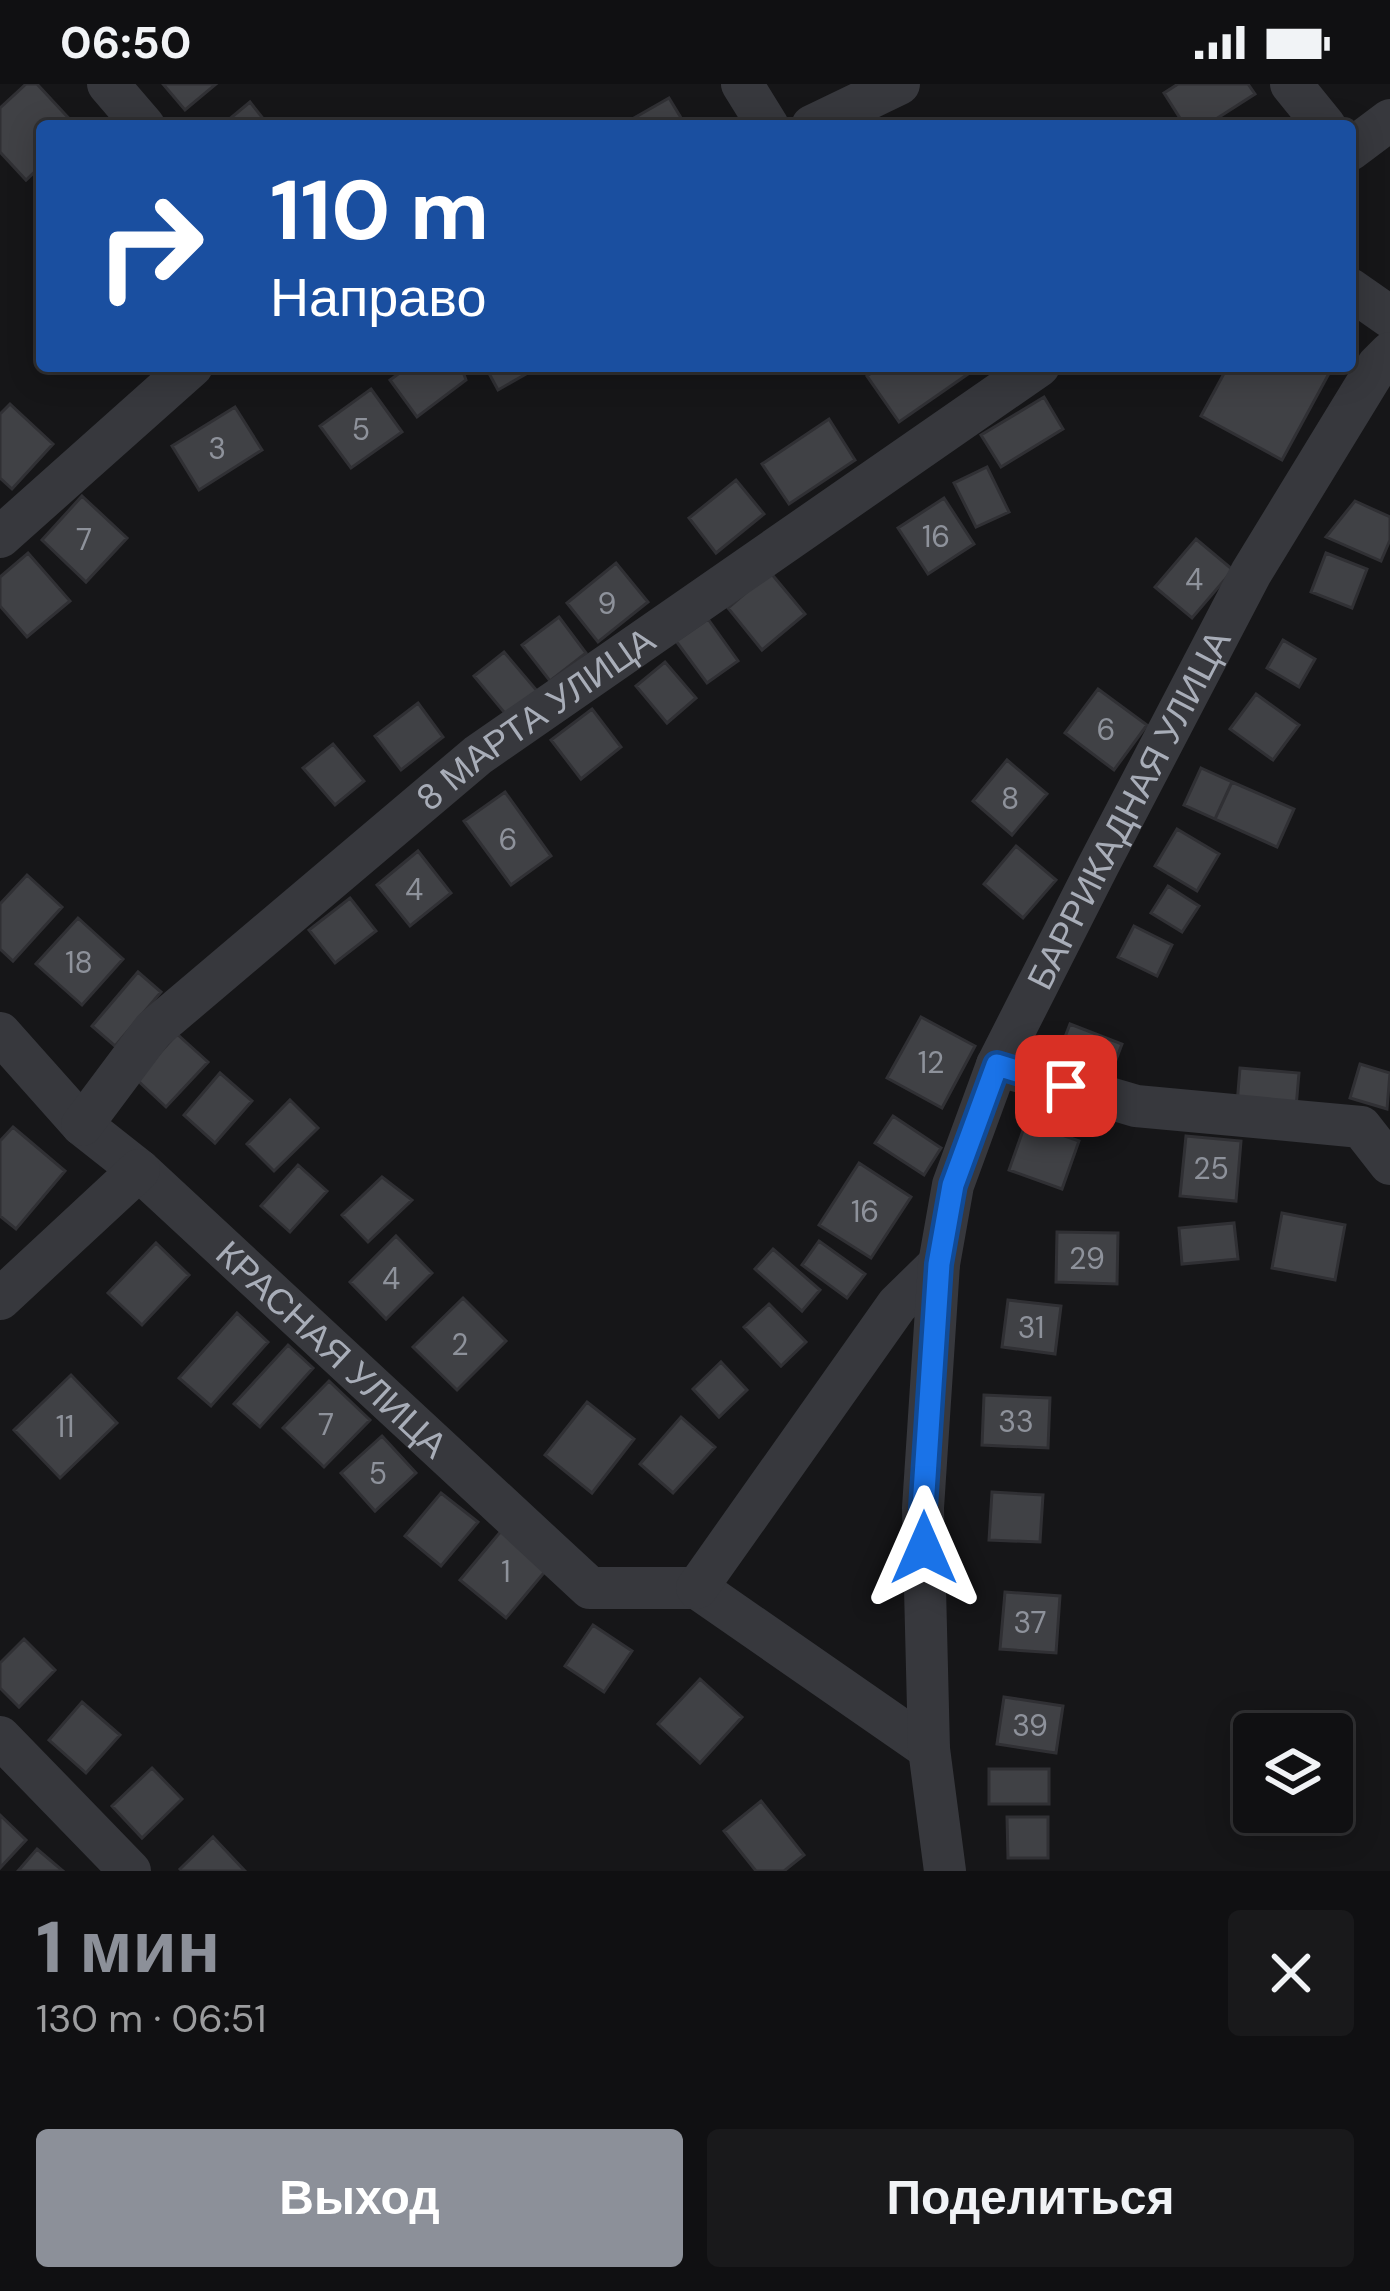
<!DOCTYPE html>
<html lang="ru">
<meta charset="utf-8">
<style>
:root{--surface:#101012;--page:#19191b;--text:#f1f3f6;--muted:#9c9d9f;--line:#303032;--accent:#8c9099}
body{margin:0;font-family:"DM Sans",sans-serif;background:var(--page);color:var(--text);height:100vh;display:flex;flex-direction:column;font-size:45px;white-space:nowrap}
*{box-sizing:border-box;margin:0}
p{font-size:39px;color:var(--muted)}
.icon{flex:none;width:66px;height:66px;fill:none;stroke:currentColor;stroke-width:2;stroke-linecap:round;stroke-linejoin:round}
.map{position:relative;height:1787px;overflow:hidden}
.panel{display:flex;flex-direction:column;background:var(--surface);flex:1}
.panel>*{flex:none}
.hud{position:absolute;left:36px;top:36px;width:1320px;height:252px;border-radius:12px;box-shadow:0 6px 30px #0003,0 0 0 3px var(--line);background:#1a4fa0;color:#fff;overflow:hidden}
.controls{position:absolute;left:1233px;top:1629px;display:grid;gap:24px}
.controls a{display:grid;place-items:center;width:120px;height:120px;border-radius:12px;background:var(--surface);box-shadow:0 6px 30px #0003,0 0 0 3px var(--line);font-size:60px}
.pin{position:absolute;display:grid;place-items:center;width:102px;height:102px;color:#fff;margin:-51px;border-radius:24px;box-shadow:0 6px 18px #0006}
.me{position:absolute;width:132px;margin:-66px;rotate:0deg;stroke-linejoin:round;filter:drop-shadow(0 0 9px #0008)}
.turn{display:flex;align-items:center;gap:42px;height:252px;padding:0 36px;font-size:54px}
.turn .icon{width:156px;height:156px;stroke-width:2.5}
.turn b{display:block;font-size:84px;line-height:102px}
.round{display:grid;place-items:center;flex:none;width:126px;height:126px;border-radius:12px;background:var(--page)}
.headline{display:flex;align-items:center;justify-content:space-between;height:204px;padding:0 36px}
h1{font-size:72px;font-weight:800;line-height:90px;color:var(--accent)}
.primary-button{display:flex;gap:24px;margin-top:auto;padding:24px 36px}
.primary-button a{flex:1;height:138px;border-radius:12px;background:var(--accent);color:#fff;font-size:48px;font-weight:800;line-height:138px;text-align:center}
.primary-button a+a{background:var(--page);color:var(--text)}
.status{display:flex;justify-content:space-between;align-items:center;height:84px;padding:0 60px;background:var(--surface);direction:ltr}
.status svg{height:33px;fill:currentColor}
.map>svg:first-child{display:block}
.building{fill:#404145;stroke:#303034;stroke-width:3}
.lines{fill:none;stroke-linecap:round;stroke-linejoin:round}
.minor{stroke:#37383d;stroke-width:42}
.route-casing{stroke:#114b97;stroke-width:30}
.route{stroke:#1a73e8;stroke-width:21}
.labels{text-anchor:middle;dominant-baseline:central;stroke-width:12;stroke-linejoin:round;paint-order:stroke}
.number-label{font-size:30px;fill:#8e929b}
.street-label{font-size:36px;fill:#a8adb8;stroke:#111113}
</style>
<div class="status"><b>06:50</b><svg viewBox="0 0 49 12"><path d="M0 12V9h3v3zM5 12V6h3v6zM10 12V3h3v9zM15 12V0h3v12zM26 1h20v11H26zM47 4h2v5h-2z"/></svg></div>
<div class="map">
<svg width="1390" height="1787" viewBox="0 0 1390 1787">
<rect width="100%" height="100%" fill="#161618"/>
<path class="building" d="M26 0H37L76 42H42V81L26 96 0 68V24Z
M163 0H216L185 26Z
M1178 0H1248L1255 10 1205 42H1185L1164 9Z
M669 14 686 42H620Z
M250 18 269 42H221Z
M409 282H461L466 296 417 333 390 296Z
M485 282H540L498 306Z
M881 282H963L968 290 899 338 867 292Z
M1228 282 1332 284 1282 376 1201 332Z
M371 305 402 348 351 384 320 342Z
M1044 313 1063 345 1001 383 981 351Z
M10 320 53 360 12 405 0 394V330Z
M235 323 262 366 199 406 172 362Z
M829 335 855 376 789 420 762 380Z
M987 383 1009 428 976 443 954 399Z
M736 396 764 430 716 469 689 434Z
M82 412 127 454 86 498 42 456Z
M944 414 974 460 928 490 898 444Z
M1355 417 1390 433V456L1381 477 1326 453Z
M1196 455 1233 486 1192 534 1155 503Z
M28 469 70 517 27 553 0 522V493Z
M1326 469 1367 485 1352 524 1311 508Z
M616 479 648 518 598 558 567 519Z
M770 488 805 530 762 566 728 524Z
M559 533 586 569 550 597 522 561Z
M708 535 738 577 707 599 676 557Z
M1283 556 1315 575 1299 603 1267 584Z
M504 568 538 608 508 633 474 592Z
M665 578 696 614 667 639 636 602Z
M1098 605 1147 641 1114 686 1065 649Z
M1256 610 1299 641 1273 676 1230 645Z
M418 619 443 653 401 686 375 652Z
M592 625 621 663 581 695 551 656Z
M333 660 364 697 335 721 303 684Z
M1007 676 1047 710 1012 751 973 717Z
M1201 684 1232 698 1215 735 1184 721Z
M1232 698 1294 725 1277 763 1215 735Z
M505 708 551 772 511 801 464 737Z
M1177 745 1219 770 1197 807 1155 782Z
M1016 762 1056 796 1023 834 984 800Z
M418 767 451 809 410 842 377 801Z
M27 791 62 823 13 877 0 865V820Z
M1168 802 1199 822 1182 848 1151 829Z
M350 814 376 847 335 879 309 846Z
M78 834 123 875 82 921 36 880Z
M1134 842 1172 861 1157 892 1118 873Z
M138 888 161 908 115 962 92 942Z
M921 933 975 962 942 1024 887 994Z
M1070 940 1122 960 1104 1007 1052 987Z
M177 950 208 978 166 1023 136 995Z
M1360 980 1390 989 1387 1025 1350 1014Z
M1240 984 1299 989 1296 1024 1237 1020Z
M220 989 252 1017 215 1059 184 1031Z
M290 1016 318 1044 274 1087 247 1060Z
M893 1032 941 1064 924 1091 875 1059Z
M1026 1038 1079 1057 1062 1105 1009 1086Z
M13 1043 65 1087 16 1145 0 1132V1057Z
M1186 1052 1241 1057 1236 1117 1180 1112Z
M859 1079 911 1113 871 1174 819 1141Z
M298 1081 327 1107 290 1148 261 1122Z
M382 1093 412 1116 368 1158 342 1131Z
M1282 1129 1345 1141 1335 1196 1272 1184Z
M1234 1139 1238 1175 1182 1180 1179 1144Z
M1057 1148 1118 1149 1117 1200 1056 1198Z
M396 1152 432 1189 386 1235 350 1198Z
M819 1157 865 1190 847 1214 802 1181Z
M156 1159 189 1191 142 1241 108 1209Z
M773 1165 820 1206 802 1227 755 1185Z
M463 1214 506 1257 457 1306 413 1263Z
M1008 1216 1061 1222 1055 1270 1002 1263Z
M769 1220 806 1258 781 1282 744 1243Z
M237 1229 268 1258 211 1322 179 1294Z
M288 1261 313 1284 260 1343 234 1320Z
M721 1278 747 1306 719 1333 693 1305Z
M71 1291 117 1339 60 1394 14 1346Z
M329 1297 370 1336 324 1383 283 1344Z
M984 1311 1050 1314 1048 1364 982 1361Z
M587 1318 634 1355 592 1409 545 1371Z
M681 1333 715 1363 673 1409 640 1380Z
M382 1352 416 1389 375 1427 341 1389Z
M992 1408 1043 1411 1040 1458 989 1456Z
M441 1409 478 1438 441 1482 405 1452Z
M507 1440 553 1478 506 1534 460 1496Z
M1005 1508 1060 1512 1056 1569 1000 1565Z
M593 1541 632 1567 604 1608 565 1582Z
M24 1555 55 1586 19 1623 0 1604V1579Z
M700 1595 742 1633 700 1679 658 1640Z
M1004 1613 1063 1622 1056 1669 997 1660Z
M82 1618 120 1651 86 1689 49 1656Z
M152 1684 182 1715 142 1754 112 1722Z
M989 1685H1049V1720H989Z
M761 1717 804 1771 784 1787H756L724 1747Z
M0 1731 26 1756 0 1784Z
M1007 1733H1048V1774H1008Z
M213 1753 245 1787H182L180 1785Z
M37 1765 63 1787H18Z"/>
<g class="lines">
<g class="minor">
<path d="M108 0 144 42"/>
<path d="M742 0 768 42"/>
<path d="M1291 0 1325 42"/>
<path d="M812 42 899 0"/>
<path d="M1350 66 1390 36"/>
<path d="M1350 205 1390 233"/>
<path d="M0 453 192 282"/>
<path id="s1" d="M0 949 82 1041 139 1086 590 1504H697L929 1665"/>
<path d="M997 981 1136 1022 1361 1043 1390 1080"/>
<path id="s2" d="M82 1041 153 946 478 671 1039 282"/>
<path d="M0 1215 139 1086"/>
<path d="M697 1504 897 1221 939 1180"/>
<path d="M0 1653 130 1787"/>
<path id="s3" d="M945 1787 929 1665 923 1424 939 1180 953 1101 997 981 1099 780 1251 489 1378 281 1390 269"/>
</g>
</g>
<g class="lines">
<defs>
<path id="route" d="M924 1464 923 1424 939 1180 953 1101 997 981 1066 1002"/>
</defs>
<use href="#route" class="route-casing"/>
<use href="#route" class="route"/>
</g>
<g class="labels">
<g class="number-label">
<text x="361" y="345">5</text>
<text x="217" y="364">3</text>
<text x="936" y="452">16</text>
<text x="84" y="455">7</text>
<text x="1194" y="495">4</text>
<text x="607" y="519">9</text>
<text x="1106" y="645">6</text>
<text x="1010" y="714">8</text>
<text x="508" y="755">6</text>
<text x="414" y="805">4</text>
<text x="79" y="878">18</text>
<text x="931" y="978">12</text>
<text x="1211" y="1084">25</text>
<text x="865" y="1127">16</text>
<text x="1087" y="1174">29</text>
<text x="391" y="1194">4</text>
<text x="1031" y="1243">31</text>
<text x="460" y="1260">2</text>
<text x="1016" y="1337">33</text>
<text x="326" y="1340">7</text>
<text x="65" y="1342">11</text>
<text x="378" y="1389">5</text>
<text x="506" y="1487">1</text>
<text x="1030" y="1538">37</text>
<text x="1030" y="1641">39</text>
</g>
<g class="street-label">
<text stroke="none"><textPath href="#s2" startOffset="612">8 МАРТА УЛИЦА</textPath></text>
<text stroke="none"><textPath href="#s3" startOffset="1104">БАРРИКАДНАЯ УЛИЦА</textPath></text>
<text stroke="none"><textPath href="#s1" startOffset="459">КРАСНАЯ УЛИЦА</textPath></text>
</g>
</g>
</svg>
<div class="controls">
<a><svg class="icon" aria-label="layers" viewBox="0 0 24 24"><path d="M12 4l9 5-9 5-9-5zM3 14l9 5 9-5"/></svg></a>
</div>
<div class="pin" style="left:1066px;top:1002px;background:#d93025"><svg class="icon" aria-label="arrive" viewBox="0 0 24 24"><path d="M6 21V4h12l-3 4 3 4H6"/></svg></div>
<svg class="me" style="left:924px;top:1464px" viewBox="-20 -20 40 40"><path d="M0-17L14 15 0 8-14 15z" fill="#1a73e8" stroke="#fff" stroke-width="4"/></svg>
<div class="hud">
<div class="turn"><svg class="icon" aria-label="right" viewBox="0 0 24 24"><path d="M7 20v-9h11M14 6l5 5-5 5"/></svg><div><b>110 m</b>Направо</div></div>
</div>
</div>
<section class="panel">
<div class="headline"><div><h1>1 мин</h1><p>130 m · 06:51</p></div><a class="round"><svg class="icon" aria-label="close" viewBox="0 0 24 24"><path d="M6 6l12 12M18 6L6 18"/></svg></a></div>
<div class="primary-button"><a>Выход</a><a>Поделиться</a></div>
</section>
